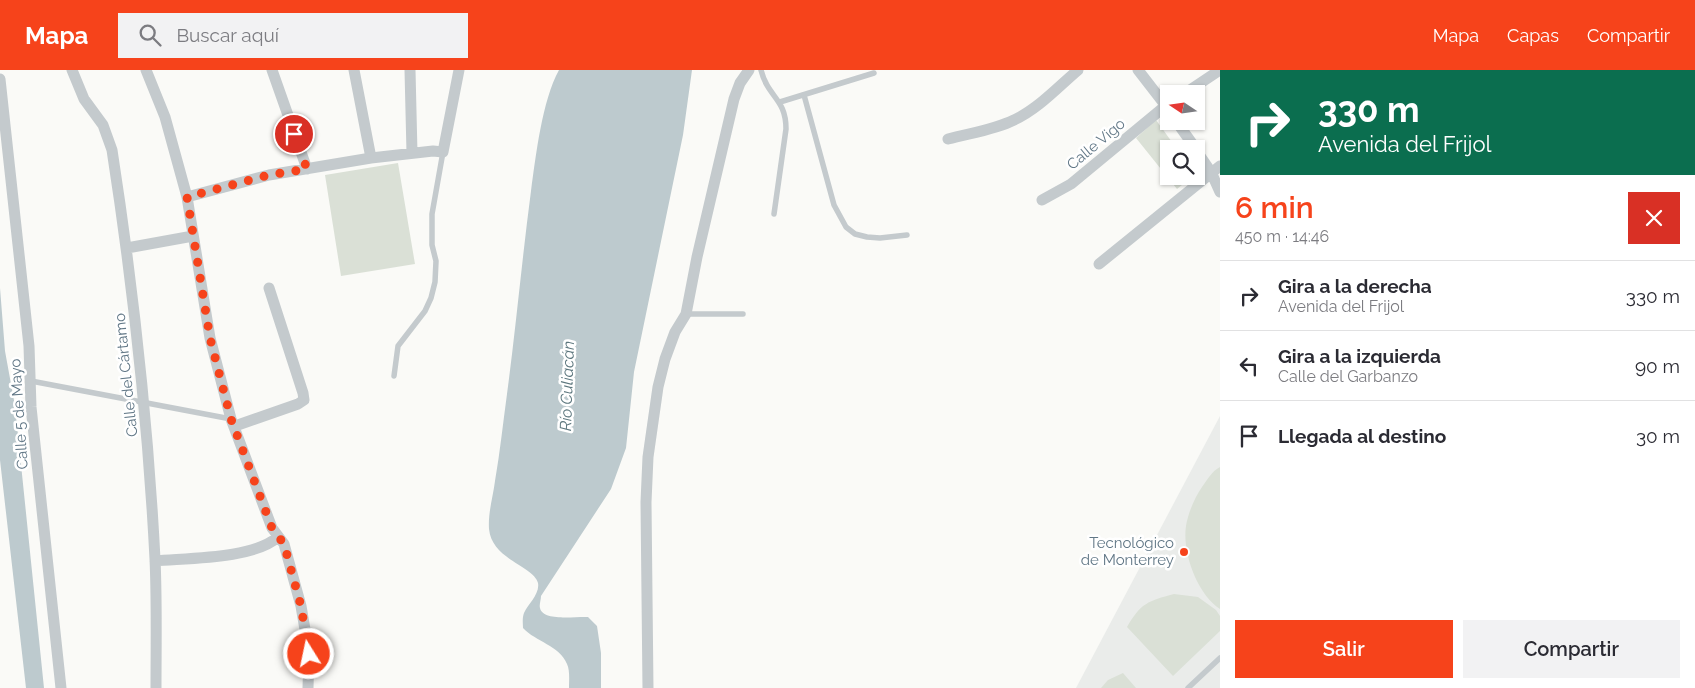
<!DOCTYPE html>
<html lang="es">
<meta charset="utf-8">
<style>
:root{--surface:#fff;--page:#f2f2f3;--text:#2b2b33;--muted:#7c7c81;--line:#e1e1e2;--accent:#f6431b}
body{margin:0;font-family:Raleway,sans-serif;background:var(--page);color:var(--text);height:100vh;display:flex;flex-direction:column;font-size:19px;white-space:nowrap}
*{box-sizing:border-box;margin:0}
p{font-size:16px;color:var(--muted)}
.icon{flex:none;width:28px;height:28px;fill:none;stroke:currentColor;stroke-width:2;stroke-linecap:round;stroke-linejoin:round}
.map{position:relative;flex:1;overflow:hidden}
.drawer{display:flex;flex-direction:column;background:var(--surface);width:475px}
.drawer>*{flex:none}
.banner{background:#0b6e4f;color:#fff;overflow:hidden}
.needle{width:32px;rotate:283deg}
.buttons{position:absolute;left:1160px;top:15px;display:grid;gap:10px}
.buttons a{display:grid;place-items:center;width:45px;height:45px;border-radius:0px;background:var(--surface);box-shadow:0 1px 4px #0004;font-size:25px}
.pin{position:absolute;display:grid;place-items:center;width:42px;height:42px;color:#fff;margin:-21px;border:2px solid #fff;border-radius:50%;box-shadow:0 1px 5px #0007}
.me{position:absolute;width:55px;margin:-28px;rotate:350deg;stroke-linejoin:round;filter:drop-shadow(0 0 4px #0008)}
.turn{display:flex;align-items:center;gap:18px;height:105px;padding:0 15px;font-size:22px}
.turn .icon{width:65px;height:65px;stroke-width:2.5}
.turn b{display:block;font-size:35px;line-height:42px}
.round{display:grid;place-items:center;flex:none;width:52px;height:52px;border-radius:0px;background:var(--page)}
.overview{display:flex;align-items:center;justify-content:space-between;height:85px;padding:0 15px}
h1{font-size:30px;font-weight:600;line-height:38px;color:var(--accent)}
.action{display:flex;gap:10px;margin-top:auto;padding:10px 15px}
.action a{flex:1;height:58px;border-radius:0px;background:var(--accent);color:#fff;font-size:20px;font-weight:600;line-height:58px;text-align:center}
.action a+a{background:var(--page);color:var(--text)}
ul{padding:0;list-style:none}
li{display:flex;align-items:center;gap:15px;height:70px;padding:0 15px;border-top:1px solid var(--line)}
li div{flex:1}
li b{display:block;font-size:19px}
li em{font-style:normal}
header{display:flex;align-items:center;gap:30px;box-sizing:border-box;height:70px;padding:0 25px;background:var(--accent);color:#fff}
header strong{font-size:24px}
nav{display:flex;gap:28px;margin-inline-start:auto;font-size:18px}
.search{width:350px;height:45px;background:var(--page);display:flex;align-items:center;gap:12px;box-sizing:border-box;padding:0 18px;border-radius:0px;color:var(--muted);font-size:19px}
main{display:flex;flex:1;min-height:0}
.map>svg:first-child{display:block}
.built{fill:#eaecea}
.green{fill:#dae0d6}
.water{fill:#bdcace}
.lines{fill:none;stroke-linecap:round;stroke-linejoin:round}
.service{stroke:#c4cacd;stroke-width:5.5}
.minor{stroke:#c4cacd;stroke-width:11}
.route{stroke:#f6431b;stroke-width:9;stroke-dasharray:0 16.2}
.poi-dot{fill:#f6431b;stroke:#fff;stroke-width:2}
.labels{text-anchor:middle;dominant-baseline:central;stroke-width:5;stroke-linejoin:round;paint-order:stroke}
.street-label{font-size:15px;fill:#617786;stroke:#fff}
.poi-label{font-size:15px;fill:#617786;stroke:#fff;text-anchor:end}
.water-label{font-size:16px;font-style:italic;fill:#5d777e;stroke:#fff}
</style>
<header>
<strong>Mapa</strong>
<div class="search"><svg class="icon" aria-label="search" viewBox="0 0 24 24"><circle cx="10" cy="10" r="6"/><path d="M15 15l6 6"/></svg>Buscar aquí</div>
<nav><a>Mapa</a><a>Capas</a><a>Compartir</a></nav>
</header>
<main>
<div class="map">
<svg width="1220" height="618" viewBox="0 0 1220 618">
<rect width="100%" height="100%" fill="#fafaf7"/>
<path class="built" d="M1220 346V618H1076Z"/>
<path class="green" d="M1156 50 1177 79H1169V106H1193L1177 119 1136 68Z
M398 93 415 194 341 206 325 105Z
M1220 397V539C1197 524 1182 482 1186 456 1188 443 1195 427 1202 417 1208 409 1211 402 1220 397Z
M1174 524 1198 527 1216 540 1220 546V561L1173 606 1127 557C1141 533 1148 531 1174 524Z
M1123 603 1136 618H1101L1108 610Z"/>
<path class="water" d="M559 0H692L683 65 634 302 626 378 611 419 541 526C541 530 539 535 540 538 543 552 577 546 588 547L597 556 601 583V618H569C569 611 570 600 567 594 559 575 536 572 523 558 523 554 522 548 524 543 528 534 540 524 538 513 534 496 492 490 489 459 488 442 493 427 495 411 500 382 503 353 507 324 516 257 522 189 531 121 536 85 542 31 559 0Z
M0 218 5 281 15 336 44 618H26L0 390Z"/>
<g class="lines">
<path class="service" d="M761 0C768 28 786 28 786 59L774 144
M804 25 834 135 846 157 855 164 867 167 880 168 907 165
M780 32 874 3
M686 244H743
M394 306 398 276 425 241 431 228 435 212 436 191 432 175V144L443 82
M31 311 231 349
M1188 618 1220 588"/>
<path class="minor" d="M72 0 84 29 103 55 112 80C133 216 148 352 155 489 157 532 156 575 156 618
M146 0 165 47 187 127 210 268 231 349 272 458 284 474 301 536 309 583 308 618
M272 0 307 99
M354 0 371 88
M410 0 412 83
M1138 0 1169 40
M0 9 29 276 31 337 61 618
M1184 24 1220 0
M1176 51 1196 79
M948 69C970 63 994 60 1014 50 1038 39 1058 17 1078 0
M1196 80 1211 102 1220 122
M187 127 269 105 371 88 433 81 443 82 459 0
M1042 130 1071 114 1169 33
M127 178 193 166
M1099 194 1220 96
M235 356 298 334 304 330 303 323 269 218
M155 491C189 488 253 489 278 467
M648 618 646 432 648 387 658 317 665 289 675 262 686 244 697 187 734 29 740 13 749 0"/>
</g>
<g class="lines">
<path class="route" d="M294 64 307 99 269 105 187 127 210 268 231 349 272 458 284 474 301 536 309 584"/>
</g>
<circle class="poi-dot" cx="1184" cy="482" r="5"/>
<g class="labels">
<g class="street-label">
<text transform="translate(1096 74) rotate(-40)">Calle Vigo</text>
<text transform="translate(126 305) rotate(-96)">Calle del Cártamo</text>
<text transform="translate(19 344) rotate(-94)">Calle 5 de Mayo</text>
</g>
<g class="poi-label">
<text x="1174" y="473">Tecnológico<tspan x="1174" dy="17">de Monterrey</tspan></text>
</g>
<g class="water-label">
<text transform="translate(567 316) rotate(-88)">Río Culiacán</text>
</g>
</g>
</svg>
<div class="buttons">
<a><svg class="needle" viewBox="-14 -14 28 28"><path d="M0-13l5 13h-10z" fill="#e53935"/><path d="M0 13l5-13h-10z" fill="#7c7c81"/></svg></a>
<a><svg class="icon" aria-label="search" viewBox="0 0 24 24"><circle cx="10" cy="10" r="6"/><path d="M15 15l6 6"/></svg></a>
</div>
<div class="pin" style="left:294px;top:64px;background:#d93025"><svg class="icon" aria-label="arrive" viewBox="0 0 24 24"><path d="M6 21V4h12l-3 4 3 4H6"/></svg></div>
<svg class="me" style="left:309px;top:584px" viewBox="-20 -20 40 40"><circle r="17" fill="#f6431b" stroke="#fff" stroke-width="3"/><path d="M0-11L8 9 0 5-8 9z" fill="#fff"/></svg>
</div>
<section class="drawer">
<div class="banner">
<div class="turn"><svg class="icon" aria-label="right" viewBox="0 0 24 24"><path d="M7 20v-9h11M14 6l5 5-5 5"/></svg><div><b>330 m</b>Avenida del Frijol</div></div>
</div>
<div class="overview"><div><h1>6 min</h1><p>450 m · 14:46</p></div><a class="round" style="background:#d93025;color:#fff"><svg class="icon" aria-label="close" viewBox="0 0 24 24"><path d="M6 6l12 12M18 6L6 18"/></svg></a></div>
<ul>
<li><svg class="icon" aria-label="right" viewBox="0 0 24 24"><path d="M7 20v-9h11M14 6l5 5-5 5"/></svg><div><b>Gira a la derecha</b><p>Avenida del Frijol</p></div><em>330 m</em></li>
<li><svg class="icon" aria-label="left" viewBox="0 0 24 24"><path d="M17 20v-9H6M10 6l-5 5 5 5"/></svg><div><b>Gira a la izquierda</b><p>Calle del Garbanzo</p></div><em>90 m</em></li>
<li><svg class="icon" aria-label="arrive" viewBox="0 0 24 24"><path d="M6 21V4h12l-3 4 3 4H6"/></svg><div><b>Llegada al destino</b></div><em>30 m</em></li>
</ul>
<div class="action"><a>Salir</a><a>Compartir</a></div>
</section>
</main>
